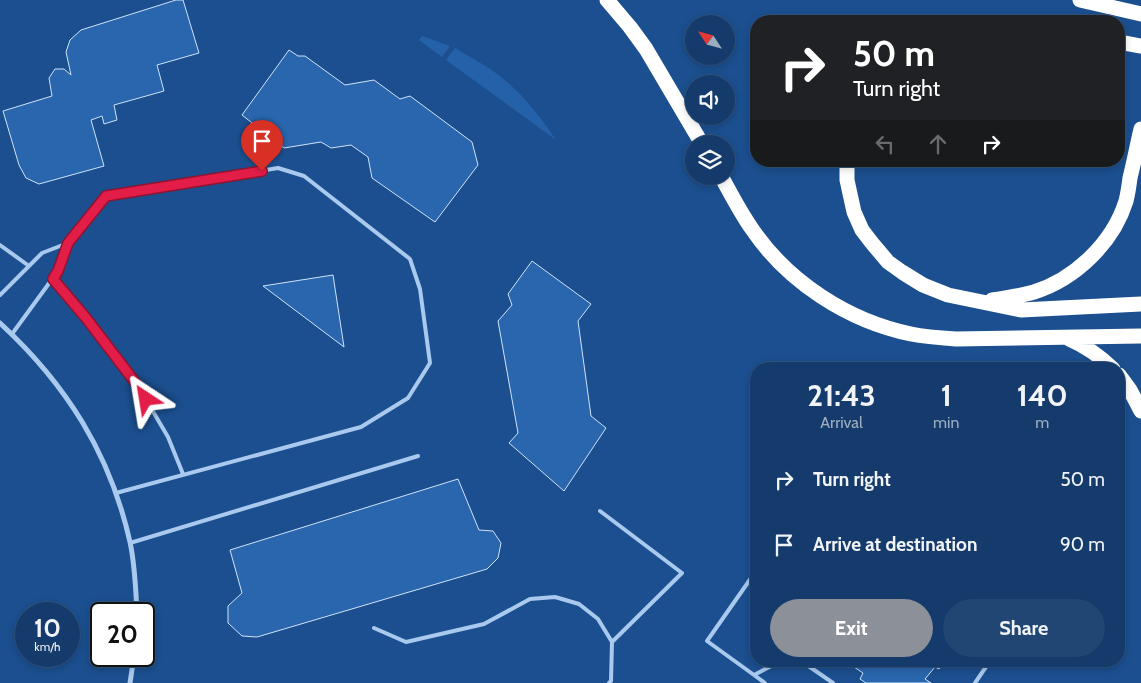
<!DOCTYPE html>
<style>
:root{--surface:#143b6b;--page:#214673;--text:#f1f3f6;--muted:#9dadc1;--line:#33557e;--accent:#8c9099}
body{margin:0;font-family:Cabin,sans-serif;background:var(--page);color:var(--text);height:100vh;display:flex;flex-direction:column;font-size:19px;white-space:nowrap}
*{box-sizing:border-box;margin:0}
p{font-size:16px;color:var(--muted)}
.icon{flex:none;width:28px;height:28px;fill:none;stroke:currentColor;stroke-width:2;stroke-linecap:round;stroke-linejoin:round}
.map{position:relative;flex:1;overflow:hidden}
.sheet{position:absolute;left:750px;top:362px;width:375px;height:305px;display:flex;flex-direction:column;background:var(--surface);border-radius:20px;box-shadow:0 2px 8px #0003,0 0 0 1px var(--line)}
.sheet>*{flex:none}
.guide{position:absolute;left:750px;top:15px;width:375px;height:152px;border-radius:20px;box-shadow:0 2px 8px #0003,0 0 0 1px var(--line);background:#202124;color:#fff;overflow:hidden}
.needle{width:32px;rotate:306deg}
.controls{position:absolute;left:685px;top:15px;display:grid;gap:10px}
.controls a{display:grid;place-items:center;width:50px;height:50px;border-radius:50%;background:var(--surface);box-shadow:0 2px 8px #0003,0 0 0 1px var(--line);font-size:25px}
.speed{position:absolute;left:15px;top:602px;display:flex;gap:10px;font-size:25px;font-weight:700;text-align:center}
.speed>*{display:grid;place-content:center;width:65px;height:65px;border-radius:50%;background:var(--surface);box-shadow:0 2px 8px #0003,0 0 0 1px var(--line);line-height:1}
.speed small{font-size:12px;font-weight:400}
.speed .limit{border:2px solid #111;border-radius:8px;background:#fff;color:#111}
.pin{position:absolute;display:grid;place-items:center;width:42px;height:42px;color:#fff;margin:-51px -21px;border-radius:50% 50% 50% 0;rotate:-45deg;box-shadow:0 0 5px #0007}
.pin .icon{rotate:45deg}
.me{position:absolute;width:55px;margin:-28px;rotate:327deg;stroke-linejoin:round;filter:drop-shadow(0 0 4px #0008)}
.turn{display:flex;align-items:center;gap:18px;height:105px;padding:0 20px;font-size:22px}
.turn .icon{width:65px;height:65px;stroke-width:2.5}
.turn b{display:block;font-size:35px;line-height:42px}
.lanes{display:flex;align-items:center;height:48px;padding:0 20px;background:#0003;justify-content:center;gap:25px;direction:ltr}
.lanes .off{opacity:.35}
.eta{display:flex;justify-content:space-evenly;align-items:center;height:85px;text-align:center}
.eta b{font-size:30px;font-weight:800;line-height:35px}
.primary-button{display:flex;gap:10px;margin-top:auto;padding:10px 20px}
.primary-button a{flex:1;height:58px;border-radius:30px;background:var(--accent);color:#fff;font-size:20px;font-weight:800;line-height:58px;text-align:center}
.primary-button a+a{background:var(--page);color:var(--text)}
ul{padding:0;list-style:none}
li{display:flex;align-items:center;gap:15px;height:65px;padding:0 20px}
li div{flex:1}
li b{display:block;font-size:19px}
li em{font-style:normal}
.map>svg:first-child{display:block}
.green{fill:#2461a8}
.building{fill:#2a66ad;stroke:#cfe3fa}
.lines{fill:none;stroke-linecap:round;stroke-linejoin:round}
.lane{stroke:#a9c9ee;stroke-width:4}
.street{stroke:#a9c9ee;stroke-width:5}
.highway{stroke:#fff;stroke-width:15}
.route-casing{stroke:#92132f;stroke-width:12}
.route{stroke:#e11d48;stroke-width:9}
</style>
<div class="map">
<svg width="1141" height="683" viewBox="0 0 1141 683">
<rect width="100%" height="100%" fill="#1b4f8f"/>
<path class="green" d="M422 36 450 46 442 57 419 40Z
M455 48C466 55 478 61 489 68 517 87 538 113 556 140L446 60Z"/>
<path class="building" d="M176 0H183L199 53 157 65 164 91 114 105 117 120 104 124 102 116 91 120 104 166 39 184 26 178 19 165 3 111 52 96 49 78 55 69H64L71 75 66 52 70 40 81 30Z
M289 50 298 56H305L345 85 374 80 400 99 410 96 472 142 478 165 435 222 372 178 368 157 351 145 331 148 321 142 284 148 242 115Z
M532 261 591 304 578 321 591 416 606 428 564 491 509 443 518 433 498 321 512 305 508 294Z
M333 275 344 347 263 286Z
M458 479 479 530 493 531 501 543 498 558 487 569 257 637 242 636 228 623V606L242 593 230 550Z
M845 661H945L939 669 935 667 925 679 931 683H866L860 679 863 673Z"/>
<g class="lines">
<path class="lane" d="M0 245 29 266
M53 279 86 318 138 386 168 437 183 474
M0 295 42 253 68 243
M12 334 58 271 68 243 106 196 278 168 304 176 410 259 420 289 430 363 408 398 361 427 116 493
M130 543 418 456
M756 571 707 641 754 675 779 662 807 665 833 683
M374 628 406 642 484 624 530 599 555 597 579 604 598 619 612 642 682 573 600 511
M754 675 765 683
M609 683 611 681 612 642
M975 683 990 661"/>
<path class="street" d="M0 323C66 384 110 453 130 542 135 565 136 590 137 614
M130 683 134 656"/>
<path class="highway" d="M607 0 630 27 646 49 702 144
M1080 0 1141 14
M1119 42 1141 46
M847 161V180L854 212 862 230 872 243 888 262 902 272 923 285 948 295 1021 310 1141 304
M721 176C731 194 740 212 752 229 788 282 848 321 911 334 926 337 941 338 956 339L1141 336
M992 300C1006 298 1020 296 1034 292 1075 279 1113 243 1126 201 1128 193 1129 186 1130 178 1134 162 1137 146 1141 129
M1069 339C1085 346 1100 356 1113 369
M1119 375 1130 390 1141 411"/>
</g>
<g class="lines">
<defs>
<path id="route" d="M146 399 138 386 86 318 53 279 58 271 68 243 106 196 262 171"/>
</defs>
<use href="#route" class="route-casing"/>
<use href="#route" class="route"/>
</g>
</svg>
<div class="controls">
<a><svg class="needle" viewBox="-14 -14 28 28"><path d="M0-13l5 13h-10z" fill="#e53935"/><path d="M0 13l5-13h-10z" fill="#9dadc1"/></svg></a>
<a><svg class="icon" aria-label="sound" viewBox="0 0 24 24"><path d="M4 9h4l5-4v14l-5-4H4zM17 9q2 3 0 6"/></svg></a>
<a><svg class="icon" aria-label="layers" viewBox="0 0 24 24"><path d="M12 4l9 5-9 5-9-5zM3 14l9 5 9-5"/></svg></a>
</div>
<div class="speed"><div>10<small>km/h</small></div><div class="limit">20</div></div>
<div class="pin" style="left:262px;top:171px;background:#d93025"><svg class="icon" aria-label="arrive" viewBox="0 0 24 24"><path d="M6 21V4h12l-3 4 3 4H6"/></svg></div>
<svg class="me" style="left:146px;top:399px" viewBox="-20 -20 40 40"><path d="M0-17L14 15 0 8-14 15z" fill="#e11d48" stroke="#fff" stroke-width="4"/></svg>
<div class="guide">
<div class="turn"><svg class="icon" aria-label="right" viewBox="0 0 24 24"><path d="M7 20v-9h11M14 6l5 5-5 5"/></svg><div><b>50 m</b>Turn right</div></div>
<div class="lanes"><svg class="icon off" aria-label="left" viewBox="0 0 24 24"><path d="M17 20v-9H6M10 6l-5 5 5 5"/></svg><svg class="icon off" aria-label="ahead" viewBox="0 0 24 24"><path d="M12 20V5M6 11l6-6 6 6"/></svg><svg class="icon" aria-label="right" viewBox="0 0 24 24"><path d="M7 20v-9h11M14 6l5 5-5 5"/></svg></div>
</div>
<section class="sheet">
<div class="eta">
<div><b>21:43</b><p>Arrival</p></div>
<div><b>1</b><p>min</p></div>
<div><b>140</b><p>m</p></div>
</div>
<ul>
<li><svg class="icon" aria-label="right" viewBox="0 0 24 24"><path d="M7 20v-9h11M14 6l5 5-5 5"/></svg><div><b>Turn right</b></div><em>50 m</em></li>
<li><svg class="icon" aria-label="arrive" viewBox="0 0 24 24"><path d="M6 21V4h12l-3 4 3 4H6"/></svg><div><b>Arrive at destination</b></div><em>90 m</em></li>
</ul>
<div class="primary-button"><a>Exit</a><a>Share</a></div>
</section>
</div>
